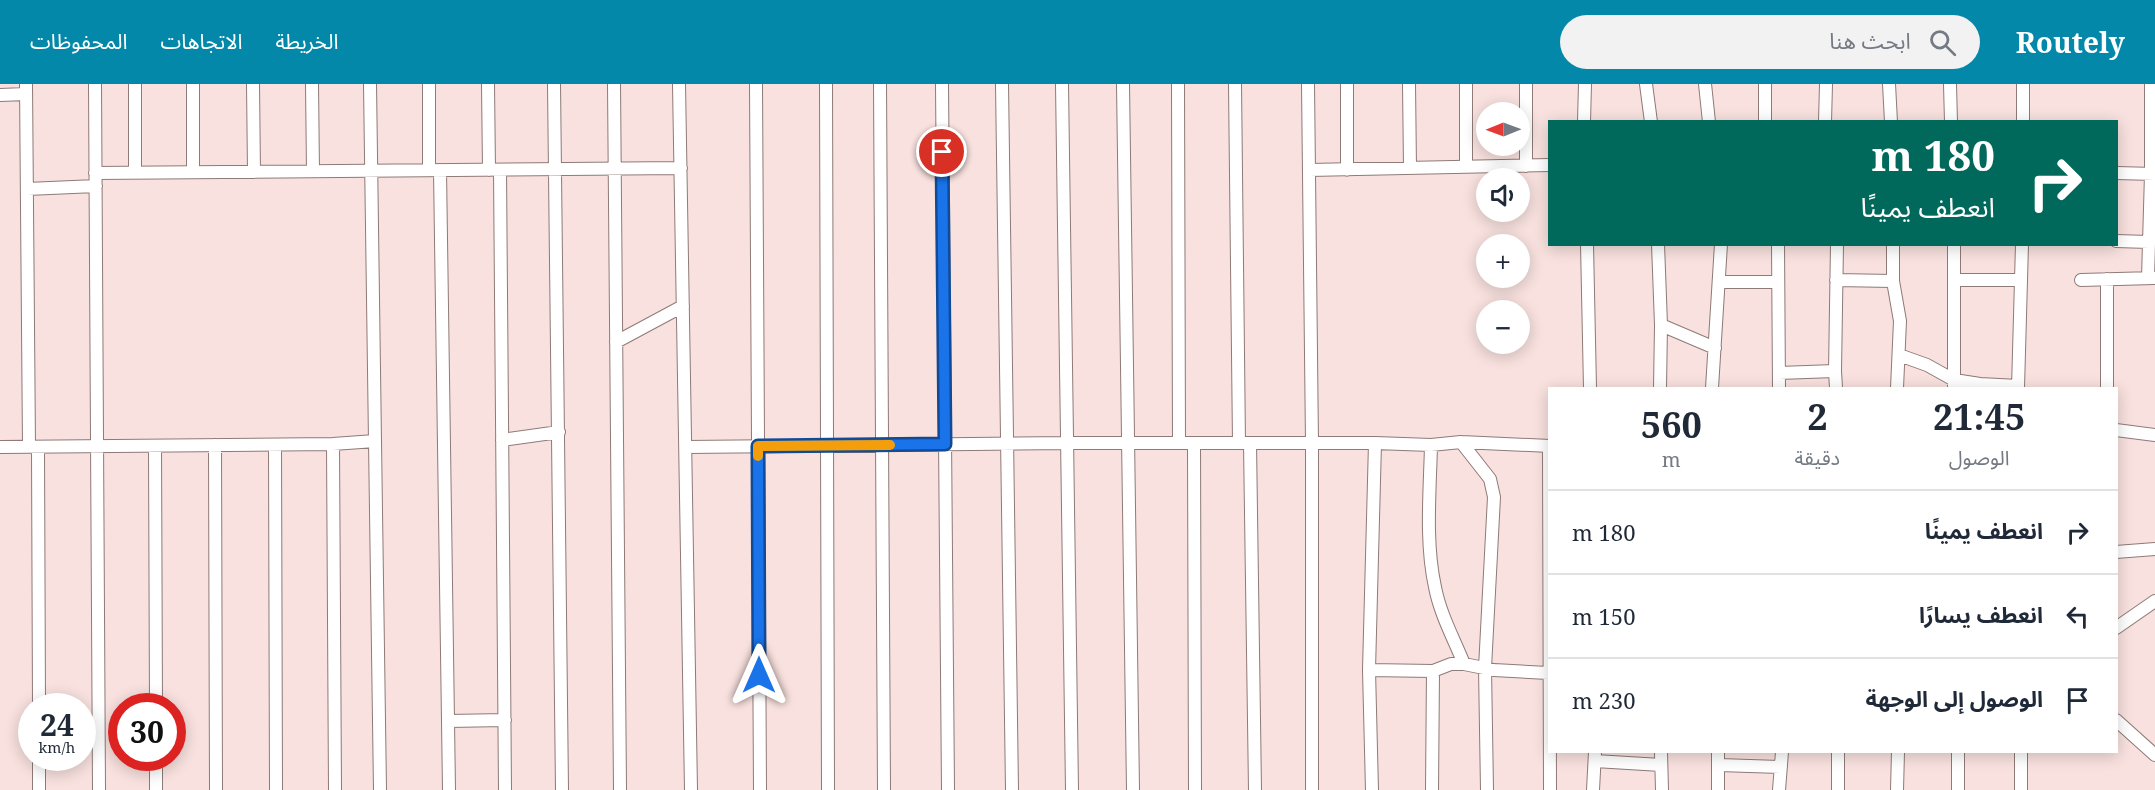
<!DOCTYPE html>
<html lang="ar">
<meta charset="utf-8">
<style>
:root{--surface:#fff;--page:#f2f2f3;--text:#1f2937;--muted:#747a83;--line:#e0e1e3;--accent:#0388a9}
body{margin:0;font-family:"Noto Serif","Noto Sans Arabic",serif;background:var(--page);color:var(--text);direction:rtl;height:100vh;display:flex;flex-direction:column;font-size:22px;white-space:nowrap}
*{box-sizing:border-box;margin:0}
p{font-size:20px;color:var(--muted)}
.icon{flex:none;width:33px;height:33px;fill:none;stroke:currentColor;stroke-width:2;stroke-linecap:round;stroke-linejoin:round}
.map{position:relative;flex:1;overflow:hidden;direction:ltr}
.sheet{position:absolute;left:1548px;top:303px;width:570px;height:366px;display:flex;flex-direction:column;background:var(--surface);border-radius:0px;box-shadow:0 3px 15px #0003;direction:rtl}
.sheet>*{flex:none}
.top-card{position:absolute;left:1548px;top:36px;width:570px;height:126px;border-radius:0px;box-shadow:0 3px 15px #0003;direction:rtl;background:#00695c;color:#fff;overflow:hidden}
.needle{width:39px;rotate:269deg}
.tools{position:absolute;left:1476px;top:18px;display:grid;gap:12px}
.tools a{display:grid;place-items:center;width:54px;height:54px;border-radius:50%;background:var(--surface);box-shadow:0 3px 15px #0003;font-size:30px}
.speed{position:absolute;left:18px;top:609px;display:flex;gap:12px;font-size:30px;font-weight:700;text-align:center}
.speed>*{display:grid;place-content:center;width:78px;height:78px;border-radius:50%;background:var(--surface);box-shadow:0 3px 15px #0003;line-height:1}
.speed small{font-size:15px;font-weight:400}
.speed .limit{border:9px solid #d22;background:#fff;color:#111}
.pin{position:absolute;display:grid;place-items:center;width:51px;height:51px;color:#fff;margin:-26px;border:3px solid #fff;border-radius:50%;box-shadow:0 2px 6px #0007}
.me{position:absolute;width:66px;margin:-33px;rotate:0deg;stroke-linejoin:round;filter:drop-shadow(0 0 4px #0008)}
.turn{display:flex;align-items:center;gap:21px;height:126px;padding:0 24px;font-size:27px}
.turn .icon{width:78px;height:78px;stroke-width:2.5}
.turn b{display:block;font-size:42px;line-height:51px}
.eta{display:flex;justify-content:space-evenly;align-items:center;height:102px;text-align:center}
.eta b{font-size:36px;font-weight:700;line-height:42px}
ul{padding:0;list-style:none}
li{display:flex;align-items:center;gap:18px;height:84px;padding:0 24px;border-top:2px solid var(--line)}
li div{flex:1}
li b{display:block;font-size:22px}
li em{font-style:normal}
header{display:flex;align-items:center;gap:36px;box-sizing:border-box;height:84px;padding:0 30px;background:var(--accent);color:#fff}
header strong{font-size:28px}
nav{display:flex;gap:33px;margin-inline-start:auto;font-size:21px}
.search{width:420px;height:54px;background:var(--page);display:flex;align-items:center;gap:15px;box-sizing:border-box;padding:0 21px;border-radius:33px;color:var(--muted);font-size:22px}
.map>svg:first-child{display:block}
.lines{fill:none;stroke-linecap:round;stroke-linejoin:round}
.minor-casing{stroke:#8e7a77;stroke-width:14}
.minor{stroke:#fff;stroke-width:12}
.route-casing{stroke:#114b97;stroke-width:15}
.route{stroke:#1a73e8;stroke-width:10}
.slow{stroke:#f59e0b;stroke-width:10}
</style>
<header>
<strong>Routely</strong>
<div class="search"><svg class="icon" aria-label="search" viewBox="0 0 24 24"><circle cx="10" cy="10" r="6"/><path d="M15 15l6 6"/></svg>ابحث هنا</div>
<nav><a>الخريطة</a><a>الاتجاهات</a><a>المحفوظات</a></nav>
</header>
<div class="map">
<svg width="2155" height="706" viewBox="0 0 2155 706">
<rect width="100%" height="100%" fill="#f8e1de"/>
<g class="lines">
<defs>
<path id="minor" d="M26 0 29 363
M95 0 99 706
M135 0V89
M193 0V88
M253 0 254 88
M312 0 313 87
M429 0V86
M488 0 489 86
M554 0 562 706
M614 0 620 706
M679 0 691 706
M756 0 760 706
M826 0 828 706
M880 0 884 706
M942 0 948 706
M1002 0 1012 706
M1062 0 1072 706
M1123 0 1133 706
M1178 0 1179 359
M1235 0 1239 359
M1308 0 1312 359V706
M1347 0V86
M1409 0 1410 84
M1466 0V83
M1526 0V82
M1646 0 1651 38
M1705 0 1709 38
M1765 0V38
M1889 0 1891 38
M1950 0 1951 38
M2023 0V38
M0 11 26 10
M1584 38 1585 0
M1825 38 1826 0
M440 86 449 706
M500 86 505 706
M1309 86 1550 81
M95 89 681 84
M2116 89 2155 90
M27 105 96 102
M2116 157 2149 158
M1587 160 1590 304
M1658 160 1661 241 1715 264
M1778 160 1779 304
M1893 160V197L1900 237 1897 304
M1954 160V304
M2148 194 2151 90V0
M2107 195V304
M1836 196 1893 197
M1954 196H2020
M2081 196 2154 194
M1719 198H1778
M616 258 683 222
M1899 271 1927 281 1954 296 1980 300 2018 302
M1835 287 1837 160
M1779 289 1835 287 1836 304
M1660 304 1661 241
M1712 304 1721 160
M2018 304 2022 160
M2116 346 2155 351
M502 356 559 348
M375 357 380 706
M1461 358 1490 395 1494 413 1485 584 1487 706
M1194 359 1195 706
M1250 359 1255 706
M333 360 335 706
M215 361 216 706
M275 361 276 706
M1431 361C1430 407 1425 458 1435 503 1440 530 1454 555 1464 580
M155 362 156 622
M1549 362 1550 706
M0 363 333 360 375 357 370 0
M686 363 1067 359H1375L1431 361 1461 358 1550 362
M38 364 39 622
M2116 468 2155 465
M2116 544 2155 517
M1369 586 1433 587 1451 580H1464L1494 586 1548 589
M2116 636 2155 671
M448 637 505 636
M1661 668 1662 706
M1718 668V706
M1838 668V706
M1958 668V706
M2021 668V706
M39 674V706
M156 674V706
M1595 677 1661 681
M1719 681 1781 683
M1372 706 1369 586 1375 359
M1432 706 1433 587
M1593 706 1595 668
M1779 706 1782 668
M1897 706 1898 668"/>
</defs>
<use href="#minor" class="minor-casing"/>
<use href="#minor" class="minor"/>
</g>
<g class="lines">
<defs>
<path id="route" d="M759 591 758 362 945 360 942 68"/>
</defs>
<use href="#route" class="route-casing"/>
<use href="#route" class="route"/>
<path class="slow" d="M758 372V362L890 361"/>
</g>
</svg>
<div class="tools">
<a><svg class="needle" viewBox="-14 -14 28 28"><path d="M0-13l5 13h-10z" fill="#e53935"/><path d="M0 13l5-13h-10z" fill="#747a83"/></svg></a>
<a><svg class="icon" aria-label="sound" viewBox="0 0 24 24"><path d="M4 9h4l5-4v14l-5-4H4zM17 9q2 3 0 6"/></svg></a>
<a>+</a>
<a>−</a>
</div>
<div class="speed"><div>24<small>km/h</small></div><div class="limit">30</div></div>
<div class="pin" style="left:942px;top:68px;background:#d93025"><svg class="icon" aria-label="arrive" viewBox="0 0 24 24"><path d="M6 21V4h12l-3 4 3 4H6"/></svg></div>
<svg class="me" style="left:759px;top:591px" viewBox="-20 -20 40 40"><path d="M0-17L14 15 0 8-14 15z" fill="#1a73e8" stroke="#fff" stroke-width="4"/></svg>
<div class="top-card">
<div class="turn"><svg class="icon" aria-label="right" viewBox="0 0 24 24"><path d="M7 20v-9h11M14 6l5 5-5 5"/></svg><div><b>180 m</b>انعطف يمينًا</div></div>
</div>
<section class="sheet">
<div class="eta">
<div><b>21:45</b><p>الوصول</p></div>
<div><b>2</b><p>دقيقة</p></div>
<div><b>560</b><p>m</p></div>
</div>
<ul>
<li><svg class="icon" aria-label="right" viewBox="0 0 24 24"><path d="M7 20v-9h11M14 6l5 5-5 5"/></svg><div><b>انعطف يمينًا</b></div><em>180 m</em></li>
<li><svg class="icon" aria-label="left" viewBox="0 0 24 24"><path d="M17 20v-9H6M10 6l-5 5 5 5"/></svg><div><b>انعطف يسارًا</b></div><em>150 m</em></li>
<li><svg class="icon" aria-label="arrive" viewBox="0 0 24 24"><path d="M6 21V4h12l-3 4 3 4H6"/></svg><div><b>الوصول إلى الوجهة</b></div><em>230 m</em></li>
</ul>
</section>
</div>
